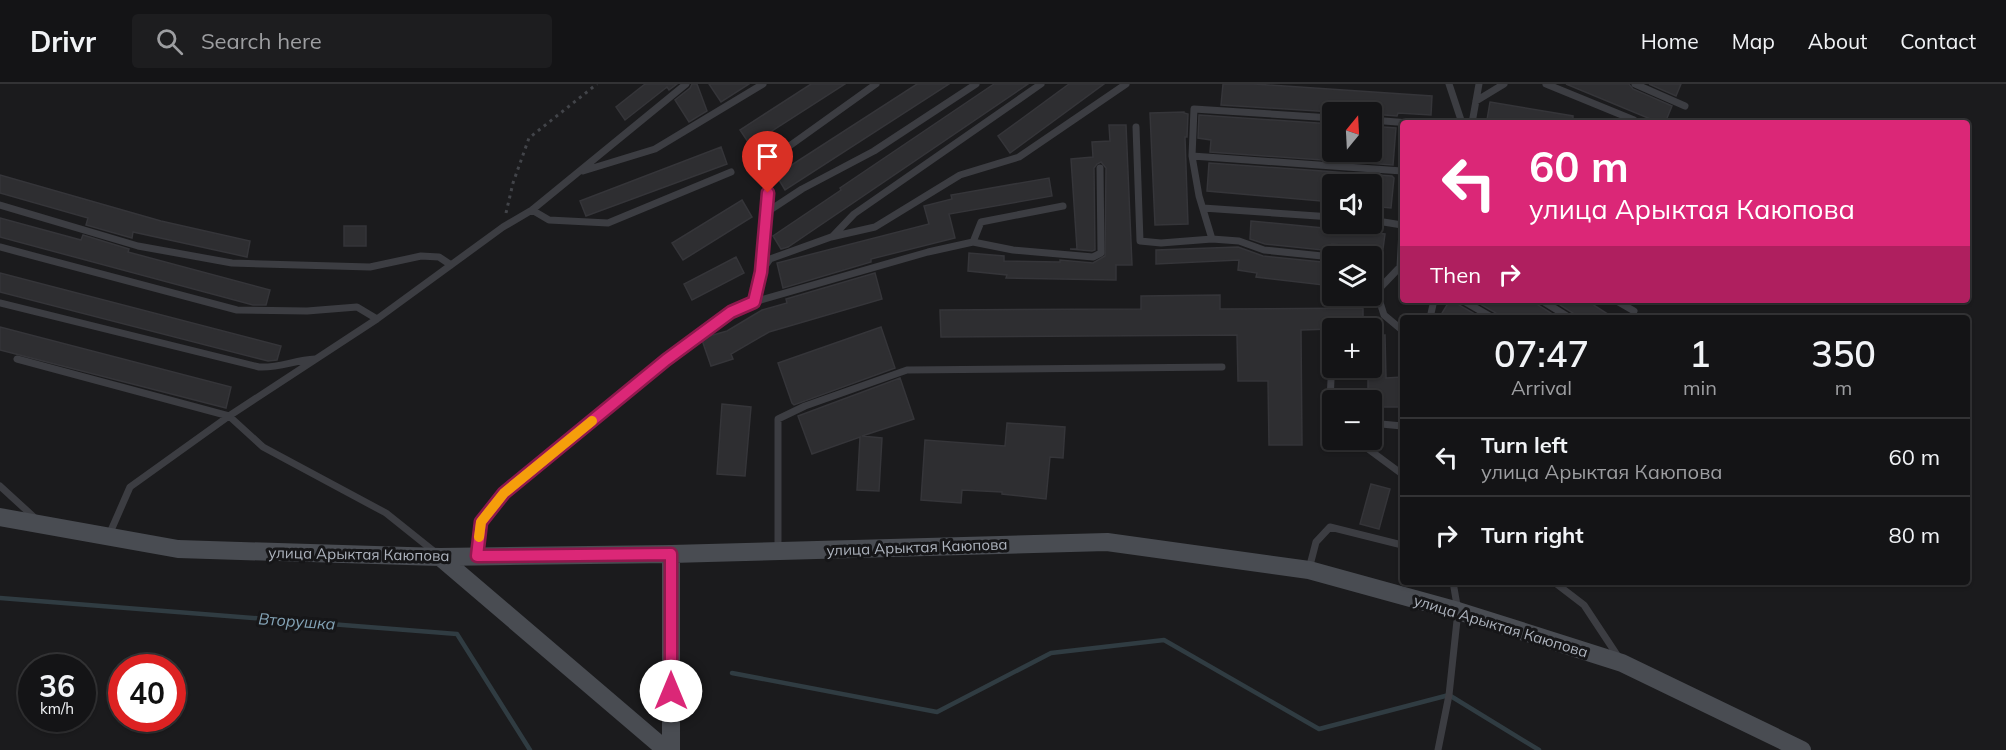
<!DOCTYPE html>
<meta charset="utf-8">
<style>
:root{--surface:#141416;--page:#1d1d1f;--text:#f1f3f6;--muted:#9d9ea1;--line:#333335}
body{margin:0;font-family:Mulish,sans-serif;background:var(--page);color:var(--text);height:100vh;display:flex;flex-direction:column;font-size:22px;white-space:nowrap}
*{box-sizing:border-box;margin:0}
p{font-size:20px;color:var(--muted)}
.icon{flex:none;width:33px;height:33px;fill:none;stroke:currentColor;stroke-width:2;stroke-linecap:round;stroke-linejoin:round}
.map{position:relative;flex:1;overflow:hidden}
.side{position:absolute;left:1400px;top:231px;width:570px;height:270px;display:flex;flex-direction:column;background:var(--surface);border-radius:6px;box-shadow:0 2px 4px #0004,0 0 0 2px var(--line)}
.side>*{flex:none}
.banner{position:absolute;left:1400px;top:36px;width:570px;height:183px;border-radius:6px;box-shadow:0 2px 4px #0004,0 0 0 2px var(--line);background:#db2777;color:#fff;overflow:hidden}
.needle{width:39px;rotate:18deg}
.tools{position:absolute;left:1322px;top:18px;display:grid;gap:12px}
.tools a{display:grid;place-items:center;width:60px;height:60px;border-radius:6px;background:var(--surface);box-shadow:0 2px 4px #0004,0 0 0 2px var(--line);font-size:30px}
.speed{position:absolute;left:18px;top:570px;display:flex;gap:12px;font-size:30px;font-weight:700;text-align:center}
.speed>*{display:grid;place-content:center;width:78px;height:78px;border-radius:50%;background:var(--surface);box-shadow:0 2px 4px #0004,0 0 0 2px var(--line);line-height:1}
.speed small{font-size:15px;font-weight:400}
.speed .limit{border:9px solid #d22;background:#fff;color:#111}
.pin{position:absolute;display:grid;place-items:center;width:51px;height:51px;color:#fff;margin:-62px -26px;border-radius:50% 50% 50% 0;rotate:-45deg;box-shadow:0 0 6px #0007}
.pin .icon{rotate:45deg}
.me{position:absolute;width:66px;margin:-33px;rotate:0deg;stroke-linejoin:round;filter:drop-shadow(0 0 4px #0008)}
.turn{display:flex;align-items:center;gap:21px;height:126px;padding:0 30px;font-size:27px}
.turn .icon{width:78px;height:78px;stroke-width:2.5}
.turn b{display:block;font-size:42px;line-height:51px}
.then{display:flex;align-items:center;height:57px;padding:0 30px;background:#0003;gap:12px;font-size:22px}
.eta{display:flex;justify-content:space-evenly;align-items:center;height:102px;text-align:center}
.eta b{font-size:36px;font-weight:600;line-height:42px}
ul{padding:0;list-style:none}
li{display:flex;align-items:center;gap:18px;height:78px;padding:0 30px;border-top:2px solid var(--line)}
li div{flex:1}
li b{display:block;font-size:22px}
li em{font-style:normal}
header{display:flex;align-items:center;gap:36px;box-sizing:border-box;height:84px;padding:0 30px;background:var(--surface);border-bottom:2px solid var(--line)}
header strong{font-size:28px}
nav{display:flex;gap:33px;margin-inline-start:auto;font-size:21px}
.search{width:420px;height:54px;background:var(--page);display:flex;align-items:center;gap:15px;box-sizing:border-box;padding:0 21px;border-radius:6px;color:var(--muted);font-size:22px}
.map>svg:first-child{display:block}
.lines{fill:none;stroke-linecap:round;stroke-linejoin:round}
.stream{stroke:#303c42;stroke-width:4.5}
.building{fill:#2e2e31;stroke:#353539;stroke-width:1.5}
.path{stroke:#424449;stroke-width:3;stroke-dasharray:3 4.5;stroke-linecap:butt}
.lane{stroke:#3c3d42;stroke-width:7}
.secondary{stroke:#494c52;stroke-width:18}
.route-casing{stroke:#8e194d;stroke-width:15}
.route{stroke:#db2777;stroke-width:10}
.slow{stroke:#f59e0b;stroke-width:10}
.labels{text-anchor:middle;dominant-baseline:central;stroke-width:6;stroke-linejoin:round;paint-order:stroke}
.street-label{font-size:15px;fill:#adb3bd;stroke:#161618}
.water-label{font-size:16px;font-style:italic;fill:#84a4b7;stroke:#161618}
</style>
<header>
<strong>Drivr</strong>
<div class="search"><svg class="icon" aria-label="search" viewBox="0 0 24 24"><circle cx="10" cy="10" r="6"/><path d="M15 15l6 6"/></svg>Search here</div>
<nav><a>Home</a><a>Map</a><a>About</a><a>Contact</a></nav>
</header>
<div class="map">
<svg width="2006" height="666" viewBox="0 0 2006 666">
<rect width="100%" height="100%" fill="#1b1b1d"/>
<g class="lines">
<path class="stream" d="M0 514 457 550 530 666
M732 589 937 628 1051 569 1164 556 1319 645 1449 611 1539 666"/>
</g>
<path class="building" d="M645 0H677L669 6 667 3 625 36 616 23Z
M692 0H697L707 27 689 38 675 16 690 4Z
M709 0H749L721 18Z
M811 0H845L750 61 740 46Z
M917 0H949L785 106 776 91Z
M994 0H1028L788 163 781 165 773 152 841 106 840 104Z
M1069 0H1104L1010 69 998 52Z
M1223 0H1254L1432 12 1431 31 1398 29 1397 32 1371 30V27L1332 24V28L1221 21Z
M1566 0H1629L1633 5 1672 22 1665 39H1660Z
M1649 0H1681L1676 12Z
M1490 18 1573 32V39H1504L1487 36Z
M1184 28V29L1188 30 1187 53H1185L1188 140 1155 141 1150 29Z
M1199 31 1332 40V68H1371V42L1396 44 1393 81 1210 68 1211 56 1198 54Z
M1109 41H1126L1132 181H1116V196L1006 194 1007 191 968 187 969 169 1004 172V177L1060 178V176L1093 179 1105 172 1106 84 1101 78 1097 80 1094 84 1095 166 1092 167 1070 165H1077L1071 75 1093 73 1092 58 1110 57Z
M721 63 727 80 586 132 580 117Z
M1209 79 1392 92 1394 94 1391 124 1371 122V100H1332V118L1207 107Z
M0 91 161 137 250 157 247 173 133 148 132 154 86 141 88 134 0 109Z
M1049 94 1052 112 949 130 955 154 871 175V178L783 204 777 179 929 140 924 122 952 115 951 111Z
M742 116 752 133 683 176 672 159Z
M0 134 81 156 83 151 129 165 128 168 270 206 266 221H253L0 153Z
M1251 137 1385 150 1383 165 1332 160V167L1265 160 1250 155Z
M344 142H366V162H344Z
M1238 163 1263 172 1332 179V202L1256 193 1257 189 1238 186 1239 176 1156 180V166Z
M736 173 744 189 692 216 684 200Z
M0 189 281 262 277 276 268 277 0 208Z
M875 189 882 215 769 248 731 270 733 275 711 282 702 256 706 253 727 247 762 226 787 219 786 215Z
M1220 211V225L1363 224V244L1301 246 1302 361H1269L1268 297H1238L1237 251 941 253 940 226 1141 225V212Z
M1450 216H1456L1459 221 1482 234H1439Z
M1473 216H1535L1538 221 1559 234H1499L1496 229Z
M1552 216H1586L1614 234H1576L1573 229Z
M0 243 231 303 226 324 0 266Z
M881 243 895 284 794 321 792 319 778 279Z
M1371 251H1385L1386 294 1402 293V323H1371V316H1368V294H1371Z
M900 294 914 335 862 352 882 354 879 407 857 406 860 353 812 370 798 332Z
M722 320 751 323 745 392 717 390Z
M1007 339 1065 343 1063 374 1050 373 1046 415 1002 410V408L962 406 961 419 921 416 925 356 1005 362Z
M1371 400 1390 405 1379 445 1360 440Z"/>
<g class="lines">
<path class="path" d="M506 129 513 99 529 54 597 0"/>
<path class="lane" d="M1449 0 1462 39
M1546 0 1634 36
M1635 0 1685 22
M1476 17 1504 0
M1371 36 1410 39
M1472 39 1479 0
M1136 43 1140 157 1161 159 1212 155 1239 157 1264 166 1332 173
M1192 72 1402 87
M583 87 655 65 763 0
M0 121 138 162 232 179 370 183 421 172 439 173 451 181
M1203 124 1332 133
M532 126 549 136 608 139 731 88
M767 128 802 105 874 67 976 0
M1371 136 1402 141
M833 152 854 130 1041 0
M1212 155 1199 112 1192 72 1194 25 1332 34
M973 158 981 138 1063 122
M0 163 237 226 307 227 357 223 377 235
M761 187 770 90 788 63 876 0
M1371 190 1384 231 1402 246
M1378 206 1400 183 1402 146
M1462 216 1493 234
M1541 216 1570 234
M1615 216 1634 227
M754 218 761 188 770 175 831 153 875 143 960 91 1019 73 1126 0
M0 219 259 283C281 284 294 276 315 275
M1430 234 1434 216
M17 275 229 332 263 363 386 429 436 469
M1332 276 1329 336 1332 338
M1371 339 1402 342
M1356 356 1402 390
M0 402 36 435
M109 451 130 403 229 332 377 235 503 143 532 126 686 0
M778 465V335L805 322 907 286 1222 283
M476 472 481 438 504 409 666 276 731 228 754 218 928 168 973 158 1013 166 1093 173 1101 169 1100 84
M1309 485 1316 458 1330 443 1402 461
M1554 498 1584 521 1619 574
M1438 666 1449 611 1458 527 1453 498"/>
<path class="secondary" d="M0 433 178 465 440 473 671 470 1107 458 1309 486 1458 527 1622 579 1802 666
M671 470V666
M440 473 666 666"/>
</g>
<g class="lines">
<defs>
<path id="route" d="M671 607V470L477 472 481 438 504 409 666 276 731 228 754 218 761 188 768 109"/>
</defs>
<use href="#route" class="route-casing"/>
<use href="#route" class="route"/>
<path class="slow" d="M479 453 481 438 504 409 592 337"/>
</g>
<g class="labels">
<g class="street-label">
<text transform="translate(917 463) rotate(-2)">улица Арыктая Каюпова</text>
<text transform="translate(359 470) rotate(1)">улица Арыктая Каюпова</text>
<text transform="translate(1501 542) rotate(17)">улица Арыктая Каюпова</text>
</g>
<g class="water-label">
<text transform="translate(297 537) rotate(4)">Вторушка</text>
</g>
</g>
</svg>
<div class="tools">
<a><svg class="needle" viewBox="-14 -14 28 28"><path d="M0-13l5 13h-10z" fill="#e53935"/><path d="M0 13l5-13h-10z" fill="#9d9ea1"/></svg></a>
<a><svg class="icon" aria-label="sound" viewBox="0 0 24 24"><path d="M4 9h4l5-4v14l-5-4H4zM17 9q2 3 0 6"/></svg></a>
<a><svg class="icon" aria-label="layers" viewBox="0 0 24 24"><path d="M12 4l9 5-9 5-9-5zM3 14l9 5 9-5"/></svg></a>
<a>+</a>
<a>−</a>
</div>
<div class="speed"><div>36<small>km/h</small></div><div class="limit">40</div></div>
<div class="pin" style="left:768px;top:109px;background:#d93025"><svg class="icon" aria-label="arrive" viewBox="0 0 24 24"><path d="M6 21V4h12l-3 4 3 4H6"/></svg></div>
<svg class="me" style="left:671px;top:607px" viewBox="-20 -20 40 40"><circle r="19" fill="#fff"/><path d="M0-13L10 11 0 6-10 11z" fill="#db2777"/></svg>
<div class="banner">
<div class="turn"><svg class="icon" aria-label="left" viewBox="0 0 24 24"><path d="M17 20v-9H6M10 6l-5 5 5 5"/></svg><div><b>60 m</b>улица Арыктая Каюпова</div></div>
<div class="then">Then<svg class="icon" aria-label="right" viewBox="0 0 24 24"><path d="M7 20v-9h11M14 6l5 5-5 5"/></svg></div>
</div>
<section class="side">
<div class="eta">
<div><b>07:47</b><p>Arrival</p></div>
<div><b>1</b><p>min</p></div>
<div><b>350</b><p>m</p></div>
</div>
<ul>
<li><svg class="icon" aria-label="left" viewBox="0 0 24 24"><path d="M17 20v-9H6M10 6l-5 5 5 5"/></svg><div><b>Turn left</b><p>улица Арыктая Каюпова</p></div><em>60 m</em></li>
<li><svg class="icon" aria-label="right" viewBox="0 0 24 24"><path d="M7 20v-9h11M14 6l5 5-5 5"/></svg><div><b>Turn right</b></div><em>80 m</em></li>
</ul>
</section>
</div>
